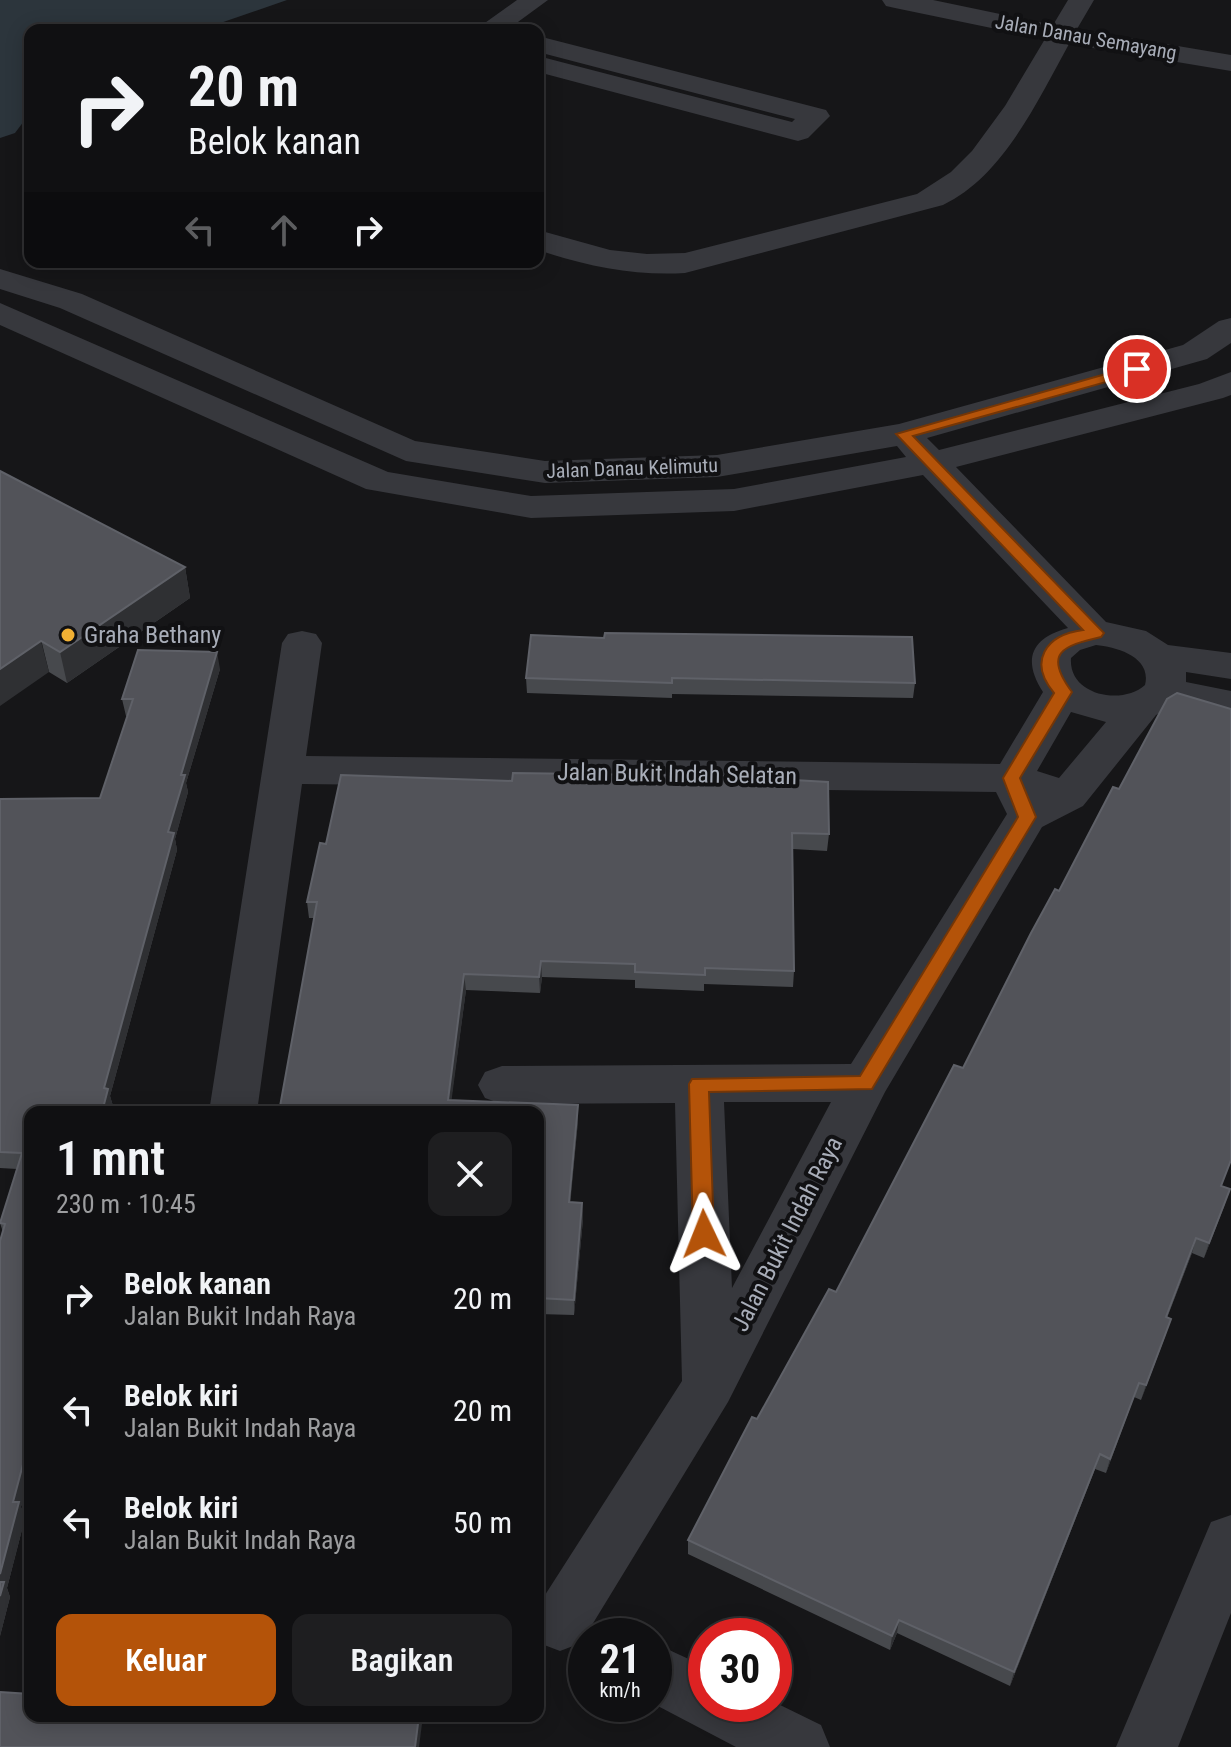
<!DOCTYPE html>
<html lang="id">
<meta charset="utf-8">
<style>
:root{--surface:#101012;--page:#1e1e20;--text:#f1f3f6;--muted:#9c9d9f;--line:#303032;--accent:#b45309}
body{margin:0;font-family:"Roboto Condensed",sans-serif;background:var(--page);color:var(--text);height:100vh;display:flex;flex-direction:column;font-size:30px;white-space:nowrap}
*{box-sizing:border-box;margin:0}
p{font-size:26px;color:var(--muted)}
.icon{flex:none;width:44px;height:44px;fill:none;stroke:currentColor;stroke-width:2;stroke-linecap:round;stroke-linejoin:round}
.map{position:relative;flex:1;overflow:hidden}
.drawer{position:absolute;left:24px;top:1106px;width:520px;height:616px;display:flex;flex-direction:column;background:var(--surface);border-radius:16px;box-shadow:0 4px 20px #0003,0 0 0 2px var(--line)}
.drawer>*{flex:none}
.top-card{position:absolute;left:24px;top:24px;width:520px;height:244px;border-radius:16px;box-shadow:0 4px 20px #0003,0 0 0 2px var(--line);background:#101012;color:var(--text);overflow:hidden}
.speed{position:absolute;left:568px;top:1618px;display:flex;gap:16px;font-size:40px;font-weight:700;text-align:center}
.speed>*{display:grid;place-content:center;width:104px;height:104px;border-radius:50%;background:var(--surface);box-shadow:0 4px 20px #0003,0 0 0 2px var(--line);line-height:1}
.speed small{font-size:20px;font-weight:400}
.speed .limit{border:12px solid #d22;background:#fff;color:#111}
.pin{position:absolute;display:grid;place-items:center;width:68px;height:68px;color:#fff;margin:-34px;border:4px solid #fff;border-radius:50%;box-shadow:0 2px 8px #0007}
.me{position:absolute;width:88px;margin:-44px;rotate:358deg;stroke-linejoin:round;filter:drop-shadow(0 0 6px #0008)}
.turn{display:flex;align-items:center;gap:28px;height:168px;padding:0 32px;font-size:36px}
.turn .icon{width:104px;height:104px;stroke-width:2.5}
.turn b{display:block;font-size:56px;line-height:68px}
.lanes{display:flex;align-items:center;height:76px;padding:0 32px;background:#0003;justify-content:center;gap:40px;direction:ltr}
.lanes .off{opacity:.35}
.round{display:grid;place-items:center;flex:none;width:84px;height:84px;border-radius:16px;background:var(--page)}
.summary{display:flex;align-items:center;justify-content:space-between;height:136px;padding:0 32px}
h1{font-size:48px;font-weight:600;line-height:60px}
.cta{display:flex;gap:16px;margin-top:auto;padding:16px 32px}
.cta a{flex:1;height:92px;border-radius:16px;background:var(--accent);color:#fff;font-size:32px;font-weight:600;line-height:92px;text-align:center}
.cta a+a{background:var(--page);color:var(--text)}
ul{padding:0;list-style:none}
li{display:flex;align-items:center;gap:24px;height:112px;padding:0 32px}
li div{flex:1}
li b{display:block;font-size:30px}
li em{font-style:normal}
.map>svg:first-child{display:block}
.water{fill:#2c353c}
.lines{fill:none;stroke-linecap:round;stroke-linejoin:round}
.minor{fill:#37383d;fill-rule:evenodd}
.wall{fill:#47494d}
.shaded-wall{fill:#2f3033}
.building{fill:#525359;stroke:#5f6168;stroke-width:2}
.route{fill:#b45309;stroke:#753606;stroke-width:2}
.poi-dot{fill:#f2b134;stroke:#111113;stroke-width:3}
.labels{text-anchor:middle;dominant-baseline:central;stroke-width:8;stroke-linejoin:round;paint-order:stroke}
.far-street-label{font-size:20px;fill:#a8adb8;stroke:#111113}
.poi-label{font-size:24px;fill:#a8adb8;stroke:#111113;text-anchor:start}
.street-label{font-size:24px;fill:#a8adb8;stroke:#111113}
</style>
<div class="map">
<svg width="1231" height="1747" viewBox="0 0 1231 1747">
<rect width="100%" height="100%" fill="#161618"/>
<path class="water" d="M0 0H287L200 30H30V113L15 133 0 138Z"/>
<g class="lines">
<path class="minor" d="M517 0H548L507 30H475Z
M882 0H933L1053 25 1068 0H1094L1077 29 1231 55V71L1069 44C1038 100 1003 177 943 205L685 273C634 276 586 266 538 250V230L610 250 647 254 685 253 917 194 951 172 972 151 1005 106 1045 39 895 8 886 6Z
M538 36 826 110 830 116 808 138 798 141 538 72V56L792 122 795 119 538 52Z
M0 269 82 294 415 441 545 461 717 455 899 424 1183 345 1219 321 1231 318V343L1207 359 927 438 939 450 1199 384 1231 372V395L1223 398 956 467 1106 622 1146 631 1168 645 1231 653V679L1186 672V682L1231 691V717L1173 705 1156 715 1083 806 1042 827 885 1092 728 1402 581 1643 560 1651 539 1643 538 1606 682 1381 675 1103 502 1104 485 1098 478 1085 485 1072 502 1066 851 1064 1007 814 996 792 302 784 257 1112H209L282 643 288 634 302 631 316 634 322 643 306 756 1000 764 1043 692C1022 660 1031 638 1068 628L923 475 734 511 531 518 366 489 0 325V303L388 472 531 496 734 489 906 457 897 446 717 477 545 483 406 461 60 308 0 289ZM1096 645C1117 647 1152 657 1145 685 1122 706 1068 695 1071 658L1080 650ZM1071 712 1106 722 1059 778 1037 771ZM724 1102H831L732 1288Z
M1231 1515V1613L1178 1747H1116L1211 1522Z
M654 1643 706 1667V1704L774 1702 821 1725 830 1747H736L654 1704Z"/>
</g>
<path class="wall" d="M0 471 185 567 190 598 67 683 49 672Z
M531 635 915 683 913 698 672 694V698L527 693 526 678Z
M220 669 186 783 188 792 175 839 177 850 110 1096 113 1106 111 1112H30V1475L21 1507 25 1518 7 1588 10 1597 0 1636V1241L3 1232 0 1223 17 1169 0 1168V799L100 798 127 716H126L122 699Z
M513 773 723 776 828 782 829 834 827 851 793 849 794 971 793 987 704 984V991L635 988V980L542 977 540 993 466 990 451 1100 578 1105V1121L570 1202 582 1203 583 1219 574 1315 538 1314V1112H279L314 918H309L307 902 320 843 326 844 341 775 512 781Z
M1222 1186 1225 1204 1204 1258 1192 1253 1167 1318 1166 1334 1141 1400 1134 1397 1106 1473 1095 1469 1010 1686 897 1633 890 1650 688 1554V1540L757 1419 836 1292Z"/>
<path class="shaded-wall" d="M185 567 190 598 67 683 60 652Z
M41 641 49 672 0 706V669Z
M217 652 220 669 186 783 188 792 175 839 177 850 110 1096 113 1106 111 1112H102L104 1088 168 832 181 775Z
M541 961 542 977 540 993 539 977Z
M464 974 466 990 450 1112 448 1100Z
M578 1105V1121L569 1218V1202Z
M1230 1189 1225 1204 1204 1258 1209 1243Z
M582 1203 583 1219 574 1315V1300Z
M1196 1238 1192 1253 1161 1332 1166 1317Z
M1171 1319 1166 1334 1141 1400 1146 1385Z
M1139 1383 1134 1397 1106 1473 1110 1459Z
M30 1438V1475L21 1507 25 1518 7 1588 10 1597 0 1636V1574L13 1502Z
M1100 1454 1095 1469 1010 1686 1014 1672Z
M899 1620 897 1633 890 1650 892 1636Z
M419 1716H423L419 1747H415Z"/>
<path class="building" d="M0 471 185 567 60 652 41 641 0 669Z
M605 633 912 637 915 683 672 678V683L526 678 531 635 604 638Z
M138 650 217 652 181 775H185L168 832 174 833 104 1088 108 1089 102 1112H30V1438L13 1502H19L0 1574V1241L5 1224 0 1223 22 1153 0 1152V799L100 798 133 699H122Z
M1177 693 1231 709V1160L1221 1186 1230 1189 1209 1243 1196 1238 1166 1317 1171 1319 1146 1385 1139 1383 1110 1459 1100 1454 1014 1672 899 1620 892 1636 688 1540 752 1417 757 1419 829 1289 836 1292 954 1065 963 1068 1031 933 1055 889 1059 891 1113 787 1119 789 1167 699Z
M513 773 723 776 828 782 829 834 792 833 794 971 705 968V975L635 972V964L541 961 539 977 464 974 448 1100 578 1105 569 1202 582 1203 574 1300 538 1298V1112H279L317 902H307L320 843 326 844 341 775 512 781Z
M0 1582H4L0 1596Z
M0 1692 30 1694V1716H419L415 1747H0Z"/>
<path class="route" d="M1137 365 1144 369 1142 372 913 436 1104 633 1101 637C1062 646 1043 653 1072 692L1020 778 1036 817 872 1089 709 1092 714 1234 711 1241 704 1243 696 1241 693 1234 689 1084 692 1079 860 1076 1018 817 1003 778 1054 693C1028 662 1045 635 1083 630L896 434Z"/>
<circle class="poi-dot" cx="68" cy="635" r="8"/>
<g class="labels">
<g class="far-street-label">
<text transform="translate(1086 37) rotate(10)">Jalan Danau Semayang</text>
<text transform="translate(632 468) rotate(-2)">Jalan Danau Kelimutu</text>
</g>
<g class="poi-label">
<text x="84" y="635">Graha Bethany</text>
</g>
<g class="street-label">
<text transform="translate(677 774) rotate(1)">Jalan Bukit Indah Selatan</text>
<text transform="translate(787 1234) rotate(-63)">Jalan Bukit Indah Raya</text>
</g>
</g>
</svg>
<div class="speed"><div>21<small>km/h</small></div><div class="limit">30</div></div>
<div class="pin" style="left:1137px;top:369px;background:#d93025"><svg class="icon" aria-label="arrive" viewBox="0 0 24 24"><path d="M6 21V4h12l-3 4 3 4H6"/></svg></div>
<svg class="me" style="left:704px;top:1234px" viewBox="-20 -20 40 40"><path d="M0-17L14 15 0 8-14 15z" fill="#b45309" stroke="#fff" stroke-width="4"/></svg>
<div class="top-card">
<div class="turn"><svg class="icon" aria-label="right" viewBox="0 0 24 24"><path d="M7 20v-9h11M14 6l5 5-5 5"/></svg><div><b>20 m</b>Belok kanan</div></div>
<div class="lanes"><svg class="icon off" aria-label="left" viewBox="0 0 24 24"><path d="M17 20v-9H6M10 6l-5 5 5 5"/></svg><svg class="icon off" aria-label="ahead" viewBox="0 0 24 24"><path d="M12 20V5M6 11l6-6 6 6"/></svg><svg class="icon" aria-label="right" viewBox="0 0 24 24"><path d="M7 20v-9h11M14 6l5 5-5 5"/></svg></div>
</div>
<section class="drawer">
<div class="summary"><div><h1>1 mnt</h1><p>230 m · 10:45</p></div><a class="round"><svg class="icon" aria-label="close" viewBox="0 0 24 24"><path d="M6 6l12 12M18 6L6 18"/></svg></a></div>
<ul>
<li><svg class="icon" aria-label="right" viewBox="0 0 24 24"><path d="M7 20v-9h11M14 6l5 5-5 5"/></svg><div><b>Belok kanan</b><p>Jalan Bukit Indah Raya</p></div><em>20 m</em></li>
<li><svg class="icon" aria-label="left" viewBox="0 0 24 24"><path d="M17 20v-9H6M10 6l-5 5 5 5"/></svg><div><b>Belok kiri</b><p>Jalan Bukit Indah Raya</p></div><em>20 m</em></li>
<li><svg class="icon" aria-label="left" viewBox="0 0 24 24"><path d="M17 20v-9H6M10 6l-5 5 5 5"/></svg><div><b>Belok kiri</b><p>Jalan Bukit Indah Raya</p></div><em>50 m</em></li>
</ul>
<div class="cta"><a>Keluar</a><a>Bagikan</a></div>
</section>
</div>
